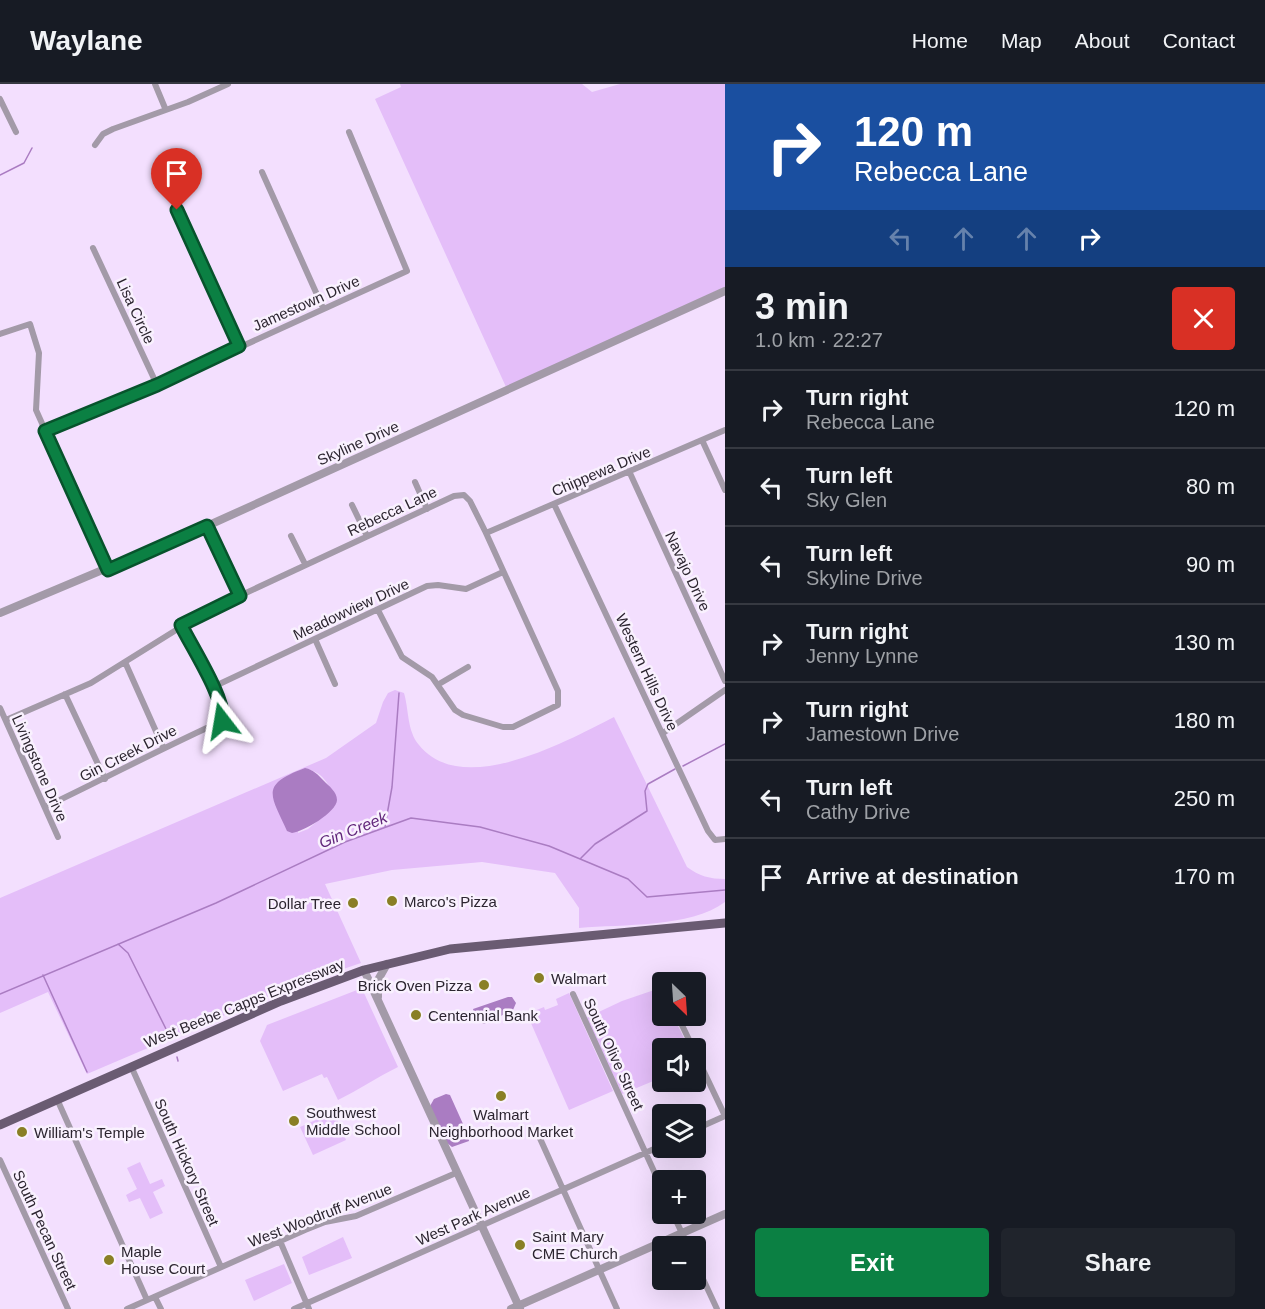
<!DOCTYPE html>
<meta charset="utf-8">
<style>
:root{--surface:#171b24;--page:#20242c;--text:#f1f3f6;--muted:#9ea1a6;--line:#363941;--accent:#0b8043}
body{margin:0;font-family:Helvetica,sans-serif;background:var(--page);color:var(--text);height:100vh;display:flex;flex-direction:column;font-size:22px;white-space:nowrap}
*{box-sizing:border-box;margin:0}
p{font-size:20px;color:var(--muted)}
.icon{flex:none;width:33px;height:33px;fill:none;stroke:currentColor;stroke-width:2;stroke-linecap:round;stroke-linejoin:round}
.map{position:relative;flex:1;overflow:hidden}
.panel{display:flex;flex-direction:column;background:var(--surface);width:540px}
.panel>*{flex:none}
.top-card{background:#1a4fa0;color:#fff;overflow:hidden}
.needle{width:39px;rotate:155deg}
.buttons{position:absolute;left:652px;top:888px;display:grid;gap:12px}
.buttons a{display:grid;place-items:center;width:54px;height:54px;border-radius:6px;background:var(--surface);box-shadow:0 6px 24px #0002;font-size:30px}
.pin{position:absolute;display:grid;place-items:center;width:51px;height:51px;color:#fff;margin:-62px -26px;border-radius:50% 50% 50% 0;rotate:-45deg;box-shadow:0 0 6px #0007}
.pin .icon{rotate:45deg}
.me{position:absolute;width:66px;margin:-33px;rotate:346deg;stroke-linejoin:round;filter:drop-shadow(0 0 4px #0008)}
.turn{display:flex;align-items:center;gap:21px;height:126px;padding:0 30px;font-size:27px}
.turn .icon{width:78px;height:78px;stroke-width:2.5}
.turn b{display:block;font-size:42px;line-height:51px}
.lanes{display:flex;align-items:center;height:57px;padding:0 30px;background:#0003;justify-content:center;gap:30px;direction:ltr}
.lanes .off{opacity:.35}
.round{display:grid;place-items:center;flex:none;width:63px;height:63px;border-radius:6px;background:var(--page)}
.head{display:flex;align-items:center;justify-content:space-between;height:102px;padding:0 30px}
h1{font-size:36px;font-weight:700;line-height:45px}
.action{display:flex;gap:12px;margin-top:auto;padding:12px 30px}
.action a{flex:1;height:69px;border-radius:6px;background:var(--accent);color:#fff;font-size:24px;font-weight:700;line-height:69px;text-align:center}
.action a+a{background:var(--page);color:var(--text)}
ul{padding:0;list-style:none}
li{display:flex;align-items:center;gap:18px;height:78px;padding:0 30px;border-top:2px solid var(--line)}
li div{flex:1}
li b{display:block;font-size:22px}
li em{font-style:normal}
header{display:flex;align-items:center;gap:36px;box-sizing:border-box;height:84px;padding:0 30px;background:var(--surface);border-bottom:2px solid var(--line)}
header strong{font-size:28px}
nav{display:flex;gap:33px;margin-inline-start:auto;font-size:21px}
main{display:flex;flex:1;min-height:0}
.map>svg:first-child{display:block}
.green{fill:#e4bef9;fill-rule:evenodd}
.water{fill:#aa7cc2}
.lines{fill:none;stroke-linecap:round;stroke-linejoin:round}
.stream{stroke:#aa7cc2;stroke-width:1.5}
.minor{stroke:#a39aa8;stroke-width:6}
.tertiary{stroke:#a39aa8;stroke-width:8}
.primary{stroke:#6a5b72;stroke-width:9}
.route-casing{stroke:#07532c;stroke-width:15}
.route{stroke:#0b8043;stroke-width:10}
.poi-dot{fill:#897f25;stroke:#f9f1fe;stroke-width:2}
.labels{text-anchor:middle;dominant-baseline:central;stroke-width:5;stroke-linejoin:round;paint-order:stroke}
.street-label{font-size:15px;fill:#2c2530;stroke:#f9f1fe}
.poi-label{font-size:15px;fill:#2c2530;stroke:#f9f1fe;text-anchor:start}
.water-label{font-size:16px;font-style:italic;fill:#61277b;stroke:#f9f1fe}
</style>
<header>
<strong>Waylane</strong>
<nav><a>Home</a><a>Map</a><a>About</a><a>Contact</a></nav>
</header>
<main>
<div class="map">
<svg width="725" height="1225" viewBox="0 0 725 1225">
<rect width="100%" height="100%" fill="#f3dffe"/>
<path class="green" d="M400 0H582L592 8 620 0H725V203L506 303 375 15 401 3Z
M395 606 404 609C409 626 407 647 419 661 462 715 567 657 614 633L687 783C699 792 710 795 725 795V818C690 844 623 840 579 844V824L555 789 482 778 392 786 325 800 361 879 293 902 87 990 48 908 0 929V814L326 674 376 639 383 618 388 609ZM305 685C324 687 333 705 335 722L308 745 298 749Z
M663 903V932H681L676 938 689 964H663V993L622 1010 586 934 622 917Z
M357 906 364 909 398 983C377 993 359 1006 338 1016L327 993 324 994 322 990 283 1007 260 957 267 941Z
M569 909 613 1007 569 1026 527 930 544 923 545 926 558 921 556 915Z
M334 1028 346 1056 313 1071 300 1043Z
M140 1078 150 1100 162 1095 165 1102 153 1108 163 1129 150 1135 140 1114 129 1118 126 1111 137 1105 127 1084Z
M343 1153 352 1174 309 1191 302 1173Z
M284 1180 292 1199 254 1217 245 1196Z"/>
<path class="water" d="M305 684C314 686 317 690 324 697 329 702 337 708 337 716 337 728 303 748 292 749L287 747C271 711 259 701 305 684Z
M508 913H512L516 919 513 926 484 940 476 936 473 925Z
M446 1010 450 1011 468 1051 469 1057 452 1063 446 1058 430 1022 434 1015Z"/>
<g class="lines">
<path class="stream" d="M0 91 24 79 32 64
M683 682 725 660
M385 742 392 703 399 609
M581 774 595 760 647 727 645 707 648 700 675 685
M118 860 128 869 171 955
M43 891 87 988
M0 910 216 819 345 758 411 734 480 743 549 762 628 795 647 813 725 806
M177 973 178 977"/>
<path class="minor" d="M155 0 165 24
M0 15 16 48
M95 61 103 50 113 45 188 18 228 0
M262 88 323 224
M177 126 239 262
M93 164 157 301
M0 250 30 240 39 269 36 326 108 486
M45 347 157 301 407 187 349 48
M702 356 725 406
M629 387 725 597
M415 398 427 425
M554 420 708 747 715 756 725 755
M352 421 367 452
M207 442 240 512
M486 449 725 346
M291 452 305 480
M315 555 335 600
M125 578 163 663
M439 600 468 583
M213 603 427 502 438 501 466 505 503 488
M65 610 105 695
M0 624 58 753
M6 636 91 599 205 528 454 412 464 411 470 417 486 449 558 607V621L513 643H503L463 631 455 626 432 593 402 573 378 526
M663 649 725 606
M45 723C104 695 162 664 222 637 227 617 191 562 181 541
M573 910 663 1107
M680 937 693 964
M696 971 725 1032
M131 982 221 1183
M57 1015 147 1216
M696 1045 725 1032
M538 1050 617 1225
M0 1076 68 1225
M673 1130 688 1162
M280 1157 309 1225
M696 1180 717 1225
M155 1213 161 1225
M127 1225 305 1146 325 1138 356 1132 456 1089
M294 1225 663 1061"/>
<path class="tertiary" d="M0 529 207 442 725 207
M364 886 520 1225
M378 913V896L387 880
M511 1225 725 1130"/>
<path class="primary" d="M0 1041 281 917 364 886 450 865 725 839"/>
</g>
<g class="lines">
<defs>
<path id="route" d="M177 126 239 262 157 301 45 347 108 486 207 442 240 512 181 541C191 562 227 617 222 637"/>
</defs>
<use href="#route" class="route-casing"/>
<use href="#route" class="route"/>
</g>
<g class="poi-dot">
<circle cx="392" cy="817" r="6"/>
<circle cx="353" cy="819" r="6"/>
<circle cx="539" cy="894" r="6"/>
<circle cx="484" cy="901" r="6"/>
<circle cx="416" cy="931" r="6"/>
<circle cx="501" cy="1012" r="6"/>
<circle cx="294" cy="1037" r="6"/>
<circle cx="22" cy="1048" r="6"/>
<circle cx="520" cy="1161" r="6"/>
<circle cx="109" cy="1176" r="6"/>
</g>
<g class="labels">
<g class="street-label">
<text transform="translate(306 219) rotate(-24)">Jamestown Drive</text>
<text transform="translate(136 227) rotate(65)">Lisa Circle</text>
<text transform="translate(358 359) rotate(-24)">Skyline Drive</text>
<text transform="translate(601 387) rotate(-23)">Chippewa Drive</text>
<text transform="translate(392 427) rotate(-25)">Rebecca Lane</text>
<text transform="translate(688 487) rotate(65)">Navajo Drive</text>
<text transform="translate(351 525) rotate(-25)">Meadowview Drive</text>
<text transform="translate(647 588) rotate(65)">Western Hills Drive</text>
<text transform="translate(128 669) rotate(-27)">Gin Creek Drive</text>
<text transform="translate(40 684) rotate(66)">Livingstone Drive</text>
<text transform="translate(244 919) rotate(-22)">West Beebe Capps Expressway</text>
<text transform="translate(614 970) rotate(65)">South Olive Street</text>
<text transform="translate(187 1078) rotate(66)">South Hickory Street</text>
<text transform="translate(320 1131) rotate(-21)">West Woodruff Avenue</text>
<text transform="translate(473 1132) rotate(-24)">West Park Avenue</text>
<text transform="translate(45 1146) rotate(65)">South Pecan Street</text>
</g>
<g class="poi-label">
<text x="404" y="817">Marco's Pizza</text>
<text x="341" y="819" text-anchor="end">Dollar Tree</text>
<text x="551" y="894">Walmart</text>
<text x="472" y="901" text-anchor="end">Brick Oven Pizza</text>
<text x="428" y="931">Centennial Bank</text>
<text x="306" y="1028">Southwest<tspan x="306" dy="17">Middle School</tspan></text>
<text x="501" y="1030" text-anchor="middle">Walmart<tspan x="501" dy="17">Neighborhood Market</tspan></text>
<text x="34" y="1048">William's Temple</text>
<text x="532" y="1152">Saint Mary<tspan x="532" dy="17">CME Church</tspan></text>
<text x="121" y="1167">Maple<tspan x="121" dy="17">House Court</tspan></text>
</g>
<g class="water-label">
<text transform="translate(353 746) rotate(-22)">Gin Creek</text>
</g>
</g>
</svg>
<div class="buttons">
<a><svg class="needle" viewBox="-14 -14 28 28"><path d="M0-13l5 13h-10z" fill="#e53935"/><path d="M0 13l5-13h-10z" fill="#9ea1a6"/></svg></a>
<a><svg class="icon" aria-label="sound" viewBox="0 0 24 24"><path d="M4 9h4l5-4v14l-5-4H4zM17 9q2 3 0 6"/></svg></a>
<a><svg class="icon" aria-label="layers" viewBox="0 0 24 24"><path d="M12 4l9 5-9 5-9-5zM3 14l9 5 9-5"/></svg></a>
<a>+</a>
<a>−</a>
</div>
<div class="pin" style="left:177px;top:126px;background:#d93025"><svg class="icon" aria-label="arrive" viewBox="0 0 24 24"><path d="M6 21V4h12l-3 4 3 4H6"/></svg></div>
<svg class="me" style="left:222px;top:637px" viewBox="-20 -20 40 40"><path d="M0-17L14 15 0 8-14 15z" fill="#0b8043" stroke="#fff" stroke-width="4"/></svg>
</div>
<section class="panel">
<div class="top-card">
<div class="turn"><svg class="icon" aria-label="right" viewBox="0 0 24 24"><path d="M7 20v-9h11M14 6l5 5-5 5"/></svg><div><b>120 m</b>Rebecca Lane</div></div>
<div class="lanes"><svg class="icon off" aria-label="left" viewBox="0 0 24 24"><path d="M17 20v-9H6M10 6l-5 5 5 5"/></svg><svg class="icon off" aria-label="ahead" viewBox="0 0 24 24"><path d="M12 20V5M6 11l6-6 6 6"/></svg><svg class="icon off" aria-label="ahead" viewBox="0 0 24 24"><path d="M12 20V5M6 11l6-6 6 6"/></svg><svg class="icon" aria-label="right" viewBox="0 0 24 24"><path d="M7 20v-9h11M14 6l5 5-5 5"/></svg></div>
</div>
<div class="head"><div><h1>3 min</h1><p>1.0 km · 22:27</p></div><a class="round" style="background:#d93025;color:#fff"><svg class="icon" aria-label="close" viewBox="0 0 24 24"><path d="M6 6l12 12M18 6L6 18"/></svg></a></div>
<ul>
<li><svg class="icon" aria-label="right" viewBox="0 0 24 24"><path d="M7 20v-9h11M14 6l5 5-5 5"/></svg><div><b>Turn right</b><p>Rebecca Lane</p></div><em>120 m</em></li>
<li><svg class="icon" aria-label="left" viewBox="0 0 24 24"><path d="M17 20v-9H6M10 6l-5 5 5 5"/></svg><div><b>Turn left</b><p>Sky Glen</p></div><em>80 m</em></li>
<li><svg class="icon" aria-label="left" viewBox="0 0 24 24"><path d="M17 20v-9H6M10 6l-5 5 5 5"/></svg><div><b>Turn left</b><p>Skyline Drive</p></div><em>90 m</em></li>
<li><svg class="icon" aria-label="right" viewBox="0 0 24 24"><path d="M7 20v-9h11M14 6l5 5-5 5"/></svg><div><b>Turn right</b><p>Jenny Lynne</p></div><em>130 m</em></li>
<li><svg class="icon" aria-label="right" viewBox="0 0 24 24"><path d="M7 20v-9h11M14 6l5 5-5 5"/></svg><div><b>Turn right</b><p>Jamestown Drive</p></div><em>180 m</em></li>
<li><svg class="icon" aria-label="left" viewBox="0 0 24 24"><path d="M17 20v-9H6M10 6l-5 5 5 5"/></svg><div><b>Turn left</b><p>Cathy Drive</p></div><em>250 m</em></li>
<li><svg class="icon" aria-label="arrive" viewBox="0 0 24 24"><path d="M6 21V4h12l-3 4 3 4H6"/></svg><div><b>Arrive at destination</b></div><em>170 m</em></li>
</ul>
<div class="action"><a>Exit</a><a>Share</a></div>
</section>
</main>
